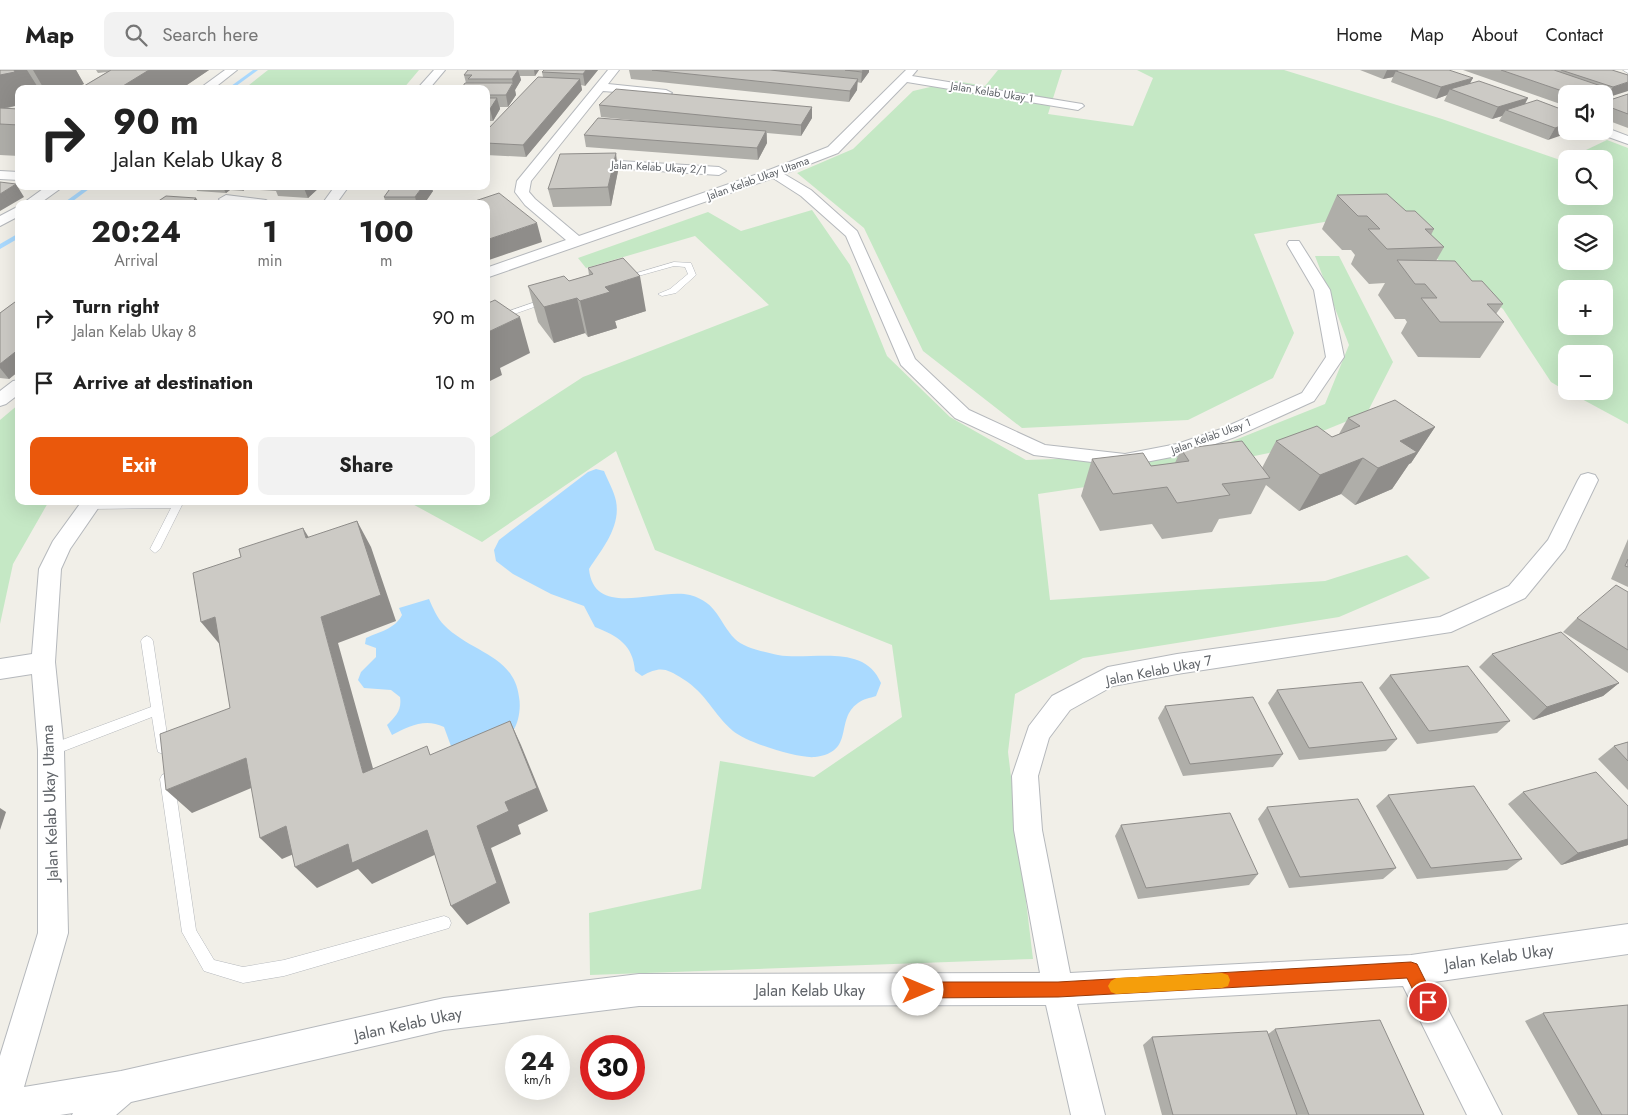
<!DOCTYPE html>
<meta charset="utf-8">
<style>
:root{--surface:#fff;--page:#f2f2f2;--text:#222;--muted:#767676;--line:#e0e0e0;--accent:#ea580c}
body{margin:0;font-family:Jost,sans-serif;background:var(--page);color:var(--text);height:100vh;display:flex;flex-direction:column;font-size:19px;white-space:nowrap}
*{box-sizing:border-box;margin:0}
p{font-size:16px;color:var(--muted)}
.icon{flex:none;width:28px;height:28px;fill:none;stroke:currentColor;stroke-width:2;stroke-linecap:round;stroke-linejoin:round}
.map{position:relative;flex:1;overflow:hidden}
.panel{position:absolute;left:15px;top:130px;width:475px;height:305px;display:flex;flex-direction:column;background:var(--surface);border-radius:10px;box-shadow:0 5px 20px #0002}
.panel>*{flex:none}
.guide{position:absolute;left:15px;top:15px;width:475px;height:105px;border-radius:10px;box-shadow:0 5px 20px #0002;background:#fff;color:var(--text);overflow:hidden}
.buttons{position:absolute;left:1558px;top:15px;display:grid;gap:10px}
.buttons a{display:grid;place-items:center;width:55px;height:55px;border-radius:10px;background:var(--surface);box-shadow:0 5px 20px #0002;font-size:25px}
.speed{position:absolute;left:505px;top:965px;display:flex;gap:10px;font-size:25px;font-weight:700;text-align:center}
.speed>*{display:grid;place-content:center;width:65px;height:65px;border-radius:50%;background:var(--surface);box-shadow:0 5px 20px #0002;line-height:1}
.speed small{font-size:12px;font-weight:400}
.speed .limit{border:8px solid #d22;background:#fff;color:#111}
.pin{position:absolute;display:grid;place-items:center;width:42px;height:42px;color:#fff;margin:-21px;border:2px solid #fff;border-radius:50%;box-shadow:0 1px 5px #0007}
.me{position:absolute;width:55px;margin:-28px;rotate:90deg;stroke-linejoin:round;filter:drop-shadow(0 0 4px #0008)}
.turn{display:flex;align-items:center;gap:18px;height:105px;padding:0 15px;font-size:22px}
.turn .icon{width:65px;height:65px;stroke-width:2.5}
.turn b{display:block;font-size:35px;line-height:42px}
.eta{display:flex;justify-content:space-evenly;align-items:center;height:85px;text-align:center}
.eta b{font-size:30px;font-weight:700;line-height:35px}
.action{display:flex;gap:10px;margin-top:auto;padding:10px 15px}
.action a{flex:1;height:58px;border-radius:10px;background:var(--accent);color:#fff;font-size:20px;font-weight:700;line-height:58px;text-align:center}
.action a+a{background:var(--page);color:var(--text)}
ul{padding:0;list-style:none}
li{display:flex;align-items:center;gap:15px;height:65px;padding:0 15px}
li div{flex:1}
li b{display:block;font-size:19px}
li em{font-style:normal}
header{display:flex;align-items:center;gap:30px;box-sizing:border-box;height:70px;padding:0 25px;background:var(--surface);border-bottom:1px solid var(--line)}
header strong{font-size:24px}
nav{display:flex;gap:28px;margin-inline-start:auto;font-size:18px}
.search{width:350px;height:45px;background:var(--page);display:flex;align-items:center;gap:12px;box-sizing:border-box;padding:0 18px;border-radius:10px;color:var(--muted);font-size:19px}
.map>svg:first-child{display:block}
.green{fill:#c5e8c5;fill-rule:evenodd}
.water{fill:#aadaff}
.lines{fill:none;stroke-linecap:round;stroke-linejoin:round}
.stream{fill:#aadaff;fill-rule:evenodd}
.service-casing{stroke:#b5b8bc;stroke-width:1}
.minor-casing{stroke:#b5b8bc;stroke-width:2}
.service{fill:#fff;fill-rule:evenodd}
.minor{fill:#fff;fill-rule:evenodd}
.wall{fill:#afaea9}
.shaded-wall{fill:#8f8d8a}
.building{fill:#cccac5;stroke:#8f8d8a}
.route{fill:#ea580c;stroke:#983908}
.slow{fill:#f59e0b}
.labels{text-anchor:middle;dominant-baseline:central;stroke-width:4;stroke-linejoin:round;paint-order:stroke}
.far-street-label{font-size:11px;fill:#5f6368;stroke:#fff}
.street-label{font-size:14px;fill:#5f6368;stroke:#fff}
.near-street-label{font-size:16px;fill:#5f6368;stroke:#fff}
</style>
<header>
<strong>Map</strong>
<div class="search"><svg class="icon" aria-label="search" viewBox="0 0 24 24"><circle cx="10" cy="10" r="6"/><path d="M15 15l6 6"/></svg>Search here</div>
<nav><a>Home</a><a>Map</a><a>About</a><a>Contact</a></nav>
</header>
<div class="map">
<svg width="1628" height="1045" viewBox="0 0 1628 1045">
<rect width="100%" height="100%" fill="#f1efe8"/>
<path class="green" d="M268 0H419L403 19H244Z
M998 0H1062L1048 44 1133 56 1153 8 1137 0H1284L1442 49 1563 91 1566 89V126H1604V89H1567L1607 70 1628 78V354L1567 321H1604V284H1566V321L1551 312 1503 239 1377 143 1254 164 1294 263 1273 308 1188 350 1022 358 923 281 864 158 797 103 853 79 913 21 956 11 985 16ZM1566 154H1604V191H1566ZM1566 219H1604V256H1566Z
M812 140 850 195 887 286 950 347 1026 390 1200 384 1325 334 1349 275 1315 186H1339L1393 292 1367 343 1269 383 1146 408 1038 424 1050 530 1325 511 1407 485 1430 508 1339 547 1083 588 1015 624 1008 682 1033 889 590 905 589 843 701 819 720 691 814 707 902 647 892 575 655 480 616 381 482 472 407 431H486V370L583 307 769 235 695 166 586 198 578 188 708 142 741 161Z
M19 334V431H49L13 494 0 554V350Z"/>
<path class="water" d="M596 399 604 401C608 411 614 421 616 431 621 457 602 479 589 499 594 550 659 517 690 525 718 533 718 551 735 569 744 578 765 582 778 585 811 591 864 572 881 613L876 626C870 628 863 629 858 633 834 650 856 682 815 687 797 689 746 672 733 661 713 644 707 624 683 609 666 598 660 596 642 606L635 601C633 575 618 566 595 557L584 536 551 524 513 504 496 491 494 480 499 470 588 402Z
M429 529C433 538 437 548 444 555 470 582 514 585 519 627 521 637 519 652 513 661 507 668 469 691 459 698L444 657C425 648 409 656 392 665L387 655C396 646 402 640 400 627L391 620 364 618 358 610 361 602 376 587V578L365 574 366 568C379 562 395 559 402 545L399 538Z"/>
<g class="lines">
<path class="stream" d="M253 0H258L232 19H227Z
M87 116H93L69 134H62Z
M19 163V168L0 179V174Z"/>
<defs>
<path id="service" d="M1623 0H1628V3Z
M674 192 691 193 696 205 676 223 662 226 658 224 670 219 688 204 685 197 674 196 624 210 620 208Z
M544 229 551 231 486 254V249Z
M90 431H184L160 479 155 483 150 479 171 438 90 439 85 435Z
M147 566 151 568 153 571 169 678 168 682 163 684 158 682 157 678 152 647 51 686 46 684 45 680 46 676 151 637 141 571 143 568Z
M167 703 172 705 174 709 196 860 214 890 243 897 284 890 444 846 449 848 451 853 449 858 284 906 243 913 204 901 182 862 160 709 162 705Z"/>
<path id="minor" d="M225 0H237L213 19H199Z
M434 0H445L429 19H417Z
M608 0H619L608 14 666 20 672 23 666 26 603 21 531 111 529 122 535 129 579 166 769 100 828 77 906 0H917L912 6 1082 34 1084 36 1078 40 907 12 838 83 784 104 811 120 857 161 915 289 969 340 1045 375 1125 384 1177 374 1221 359 1302 323 1326 287 1314 220 1287 174 1289 171H1299L1330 220 1344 287 1314 331 1235 367 1187 384 1125 396 1034 385 955 348 901 295 846 166 801 126 773 108 486 208V198L566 170 525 135 515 122 517 111Z
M1604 57 1628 66V74L1600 64 1598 61H1604Z
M587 89 719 97 726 101 719 105 582 96 580 93Z
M0 101 19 102V110L0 109Z
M47 116H64L39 134H22Z
M335 116H349L336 134H322Z
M226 125 266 130 273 134 221 132 219 129Z
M19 136V146L0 156V146Z
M19 310V324L6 334 0 336V321L13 311Z
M1588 403 1595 405 1598 410 1565 479 1525 528 1451 562 1177 604 1113 616 1070 640 1049 668 1038 706 1042 760 1070 903 1411 885 1628 854V884L1434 912 1502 1045H1467L1403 916 1077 934 1105 1045H1071L1046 935 639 936 444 960 131 1032 116 1045H72L73 1043 60 1045H0V986L38 863V680L32 604 0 609V589L32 584 39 499 53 471 82 431H103L70 479 61 499 55 592 64 680 68 863 24 1017 121 1001 444 928 639 904 1040 903 1014 760 1012 706 1029 656 1052 626 1108 597 1177 584 1440 547 1509 516 1548 470 1578 410 1581 405Z"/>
</defs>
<use href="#service" class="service-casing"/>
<use href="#minor" class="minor-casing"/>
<use href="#service" class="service"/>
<use href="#minor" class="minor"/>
</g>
<path class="wall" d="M0 0H76L84 14 72 19H19V35L4 39H19V86L0 85Z
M96 0H209L181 19H79L107 2 98 3Z
M468 0H539L535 6H520L521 10 515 20 516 25 508 37H500V39L493 51H486V19L466 13 464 5Z
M544 0H598L585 16 581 15 582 20 526 87 486 85V61L543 7 542 2Z
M629 0H869V2L861 13 857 12V20L849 32 631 9Z
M1360 0H1449L1470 13 1525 34 1566 41 1548 70 1499 51 1502 46 1492 49 1444 31 1447 25 1436 29 1391 12 1393 7 1383 9Z
M1463 0H1612L1628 5 1606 28H1604V24H1566V36Z
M1628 24V58L1604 49V32Z
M599 35 812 37V48L801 66 767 63V73L758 90 586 77 584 65 670 54 601 47Z
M618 101 611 136 553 137 548 119Z
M195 116H249L243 121 230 120 226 123 197 121Z
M259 116H321L308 128 278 126 276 121 260 120Z
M433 121 424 134H386L384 127Z
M1337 125 1406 141 1434 159 1431 165 1444 177 1436 191 1472 211 1503 234 1496 244 1504 252 1480 288 1418 287 1401 263 1407 252 1405 249H1395L1378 225 1385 213 1369 214 1351 194 1355 185 1351 180H1342L1322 159Z
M588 198 646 241 615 251 617 258 588 267 585 263 554 273 538 252 528 216 569 211 589 205Z
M19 229V301L9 309 0 308V243Z
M1348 348 1435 357 1411 393 1409 394 1392 419 1355 435 1341 424 1299 441 1266 415 1251 444 1219 449 1212 462 1162 469 1152 454 1100 461 1081 426 1092 389 1151 396 1175 393 1181 379 1262 398 1276 371 1332 367 1339 364Z
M1628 469V517L1611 509Z
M1628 522V603L1563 562 1577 548Z
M1492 584 1619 613 1603 626 1533 650 1479 597Z
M1390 605 1510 651 1497 663 1417 674 1379 618Z
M1277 620 1397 669 1386 681 1299 690 1268 633Z
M1165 636 1283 684 1273 697 1183 706 1158 648Z
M1628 672V720L1598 689 1614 676Z
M1523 722 1628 736V775L1561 795 1508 734Z
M1388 725 1522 789 1507 800 1417 809 1376 736Z
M1267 737 1396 798 1383 809 1289 818 1258 749Z
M1121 755 1258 804 1249 815 1138 829 1115 766Z
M1543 943 1628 1045H1578L1525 951Z
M1275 959 1424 1045H1162L1143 975 1152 967 1268 964Z"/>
<path class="shaded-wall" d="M0 0H27L39 19H19V35L0 39Z
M33 0H76L84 14 72 19H44Z
M149 0H209L181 19H118Z
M518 0 521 10 515 20 516 25 508 37 506 25 513 14 512 9Z
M534 0H539L535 6Z
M586 0H598L585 16 583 4Z
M863 0H869V2L861 13 862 2Z
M1387 0H1415L1396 1 1393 7 1383 9Z
M1473 8 1467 19H1450L1447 25 1436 29 1441 17Z
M580 9 582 20 526 87 523 75Z
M858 9 857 20 849 32 850 21Z
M1628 12V21L1606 28 1613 17Z
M1607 18 1604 24H1588Z
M497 28 500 39 493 51 490 39Z
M1528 28 1522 40H1506L1502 46 1492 49 1498 37Z
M812 37V48L801 66V55Z
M1566 54V61H1574L1548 70 1555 58Z
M766 61 767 73 758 90 757 78Z
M616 83 618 101 611 136 608 117Z
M16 114 24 127 0 141V124Z
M222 116H228L230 120 226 123Z
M241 116H249L243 121Z
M303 116H321L308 128Z
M423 116H431L433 121 424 134H417L415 127Z
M196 128 200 134 192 132Z
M537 153 542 172 486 191V170Z
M640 206 646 241 615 251 617 258 588 267 580 231 605 217Z
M577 228 585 263 554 273 544 237Z
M520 247 530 283 500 298 502 305 486 313V263Z
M19 279V301L9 309 0 298V294Z
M1435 357 1411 393 1409 394 1392 419 1355 435 1378 398 1400 371Z
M1363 388 1341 424 1299 441 1320 405Z
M357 451 371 477 396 551 338 573 381 727 363 703 321 547Z
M303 458 319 484 306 468Z
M215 547 222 577 201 552Z
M1619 613 1603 626 1533 650 1547 637Z
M510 651 521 675 548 741 518 755 521 764 491 778 510 833 467 855 451 836 477 756 505 732Z
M246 688 268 711 192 743 166 720Z
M0 738 6 742 0 760Z
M286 756 308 778 282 789 260 768Z
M427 760 443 781 372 814 358 799 317 818 295 797 348 774Z
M1628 769V775L1561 795 1578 783Z"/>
<path class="building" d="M0 0H14L15 2 0 5Z
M111 0H149L118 19H79Z
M468 0H518L512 9H468L472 5H464Z
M544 0H586L583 4 542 2Z
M652 0H770L858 9 850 21Z
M845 0H863L862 2Z
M1398 0H1449L1473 8 1441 17 1396 1Z
M1501 0H1554L1607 18 1588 24H1571Z
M1561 0H1612L1628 5V12L1613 17Z
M538 7 580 9 523 75 486 73V61Z
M1479 11 1528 28 1498 37 1450 19Z
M465 13H513L506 25H486V19H461Z
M616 19 812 37 801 55 599 35Z
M1628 24V44L1604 35V32Z
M486 28H497L490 39H486Z
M1537 30 1566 41V54L1555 58 1506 40Z
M0 38 19 39V55L0 54Z
M598 48 766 61 757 78 584 65Z
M616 83 608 117 548 119 560 84Z
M0 112 16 114 0 124Z
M392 116H423L415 127H384Z
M499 123 537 153 486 170V155H488L486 153V134H466Z
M1387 124 1406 141H1415L1434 159H1425L1444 177 1387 179 1368 159H1380L1367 146H1358L1337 125Z
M166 126 196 128 192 132 212 133 154 134Z
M245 132 272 134H243Z
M623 188 640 206 605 217 610 222 580 231 577 228 544 237 528 216 564 206 569 211 593 204 588 198Z
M1397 190 1455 191 1472 211H1482L1503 234H1487L1504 252H1440L1421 228H1437L1425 214H1415Z
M19 229V279L0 294V243Z
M495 230 520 247 486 263V234Z
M486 266 491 269 486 272Z
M1395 330 1435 357 1400 371 1417 382 1378 398 1363 388 1320 405 1276 371 1317 356 1332 367 1360 356 1348 348Z
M1242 371 1270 408 1222 414 1230 425 1177 433 1167 417 1113 424 1092 389 1143 383 1151 396 1189 391 1181 379Z
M357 451 381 525 321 547 363 703 427 676 430 685 510 651 537 718 505 732 509 741 477 756 497 813 451 836 427 760 352 793 348 774 295 797 286 756 260 768 246 688 166 720 160 664 230 638 215 547 201 552 193 503 241 487 239 479 303 458 306 468Z
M1628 489V497L1625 496Z
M1616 515 1628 522V580L1577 548Z
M1561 562 1619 613 1547 637 1492 584Z
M1468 596 1510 651 1429 661 1390 605Z
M1362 612 1397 669 1309 678 1277 620Z
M1253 627 1283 684 1190 694 1165 636Z
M1628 672V691L1614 676Z
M1596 702 1628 736V769L1578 783 1523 722Z
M1474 716 1522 789 1431 798 1388 725Z
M1358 729 1396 798 1300 807 1267 737Z
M1230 743 1258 804 1146 818 1121 755Z
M1628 935V1045H1602L1543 943Z
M1380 950 1424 1045H1309L1275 959Z
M1267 961 1297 1045H1173L1152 967Z"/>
<path class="route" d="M1411 892 1417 894 1436 932 1433 938 1428 940 1422 938 1407 908 1058 927 918 928 913 925 910 920 913 914 918 912H1058Z"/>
<path class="slow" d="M1222 903 1228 905 1230 910 1228 916 1222 918 1116 924 1111 922 1108 916 1111 911 1116 908Z"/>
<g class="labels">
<g class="far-street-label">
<text transform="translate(992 22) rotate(9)">Jalan Kelab Ukay 1</text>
<text transform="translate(659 97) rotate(3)">Jalan Kelab Ukay 2/1</text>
<text transform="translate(758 108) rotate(-20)">Jalan Kelab Ukay Utama</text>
<text transform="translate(1211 366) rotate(-20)">Jalan Kelab Ukay 1</text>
</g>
<g class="street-label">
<text transform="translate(1159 600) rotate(-11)">Jalan Kelab Ukay 7</text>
</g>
<g class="near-street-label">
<text transform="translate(50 733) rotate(-92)">Jalan Kelab Ukay Utama</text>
<text transform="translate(1499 887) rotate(-8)">Jalan Kelab Ukay</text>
<text x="810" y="920">Jalan Kelab Ukay</text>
<text transform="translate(408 954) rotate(-12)">Jalan Kelab Ukay</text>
</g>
</g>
</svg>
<div class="buttons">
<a><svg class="icon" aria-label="sound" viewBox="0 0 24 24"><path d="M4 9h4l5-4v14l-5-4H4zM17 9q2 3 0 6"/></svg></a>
<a><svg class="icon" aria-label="search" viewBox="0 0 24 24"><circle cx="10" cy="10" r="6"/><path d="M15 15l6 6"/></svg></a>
<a><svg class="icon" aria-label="layers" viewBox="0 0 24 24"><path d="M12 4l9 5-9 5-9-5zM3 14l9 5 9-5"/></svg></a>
<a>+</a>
<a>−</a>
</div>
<div class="speed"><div>24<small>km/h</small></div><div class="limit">30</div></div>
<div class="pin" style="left:1428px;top:932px;background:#d93025"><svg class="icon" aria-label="arrive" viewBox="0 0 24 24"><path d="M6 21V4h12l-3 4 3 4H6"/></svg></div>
<svg class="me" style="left:918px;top:920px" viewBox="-20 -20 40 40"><circle r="19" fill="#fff"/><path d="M0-13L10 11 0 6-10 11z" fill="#ea580c"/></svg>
<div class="guide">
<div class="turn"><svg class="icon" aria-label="right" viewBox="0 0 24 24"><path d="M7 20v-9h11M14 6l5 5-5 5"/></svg><div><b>90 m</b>Jalan Kelab Ukay 8</div></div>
</div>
<section class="panel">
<div class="eta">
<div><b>20:24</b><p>Arrival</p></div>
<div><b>1</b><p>min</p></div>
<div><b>100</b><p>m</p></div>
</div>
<ul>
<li><svg class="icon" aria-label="right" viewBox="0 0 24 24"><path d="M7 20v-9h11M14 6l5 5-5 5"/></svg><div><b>Turn right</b><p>Jalan Kelab Ukay 8</p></div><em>90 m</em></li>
<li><svg class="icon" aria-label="arrive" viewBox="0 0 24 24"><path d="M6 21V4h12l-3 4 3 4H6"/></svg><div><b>Arrive at destination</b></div><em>10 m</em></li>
</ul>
<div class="action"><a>Exit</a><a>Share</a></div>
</section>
</div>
